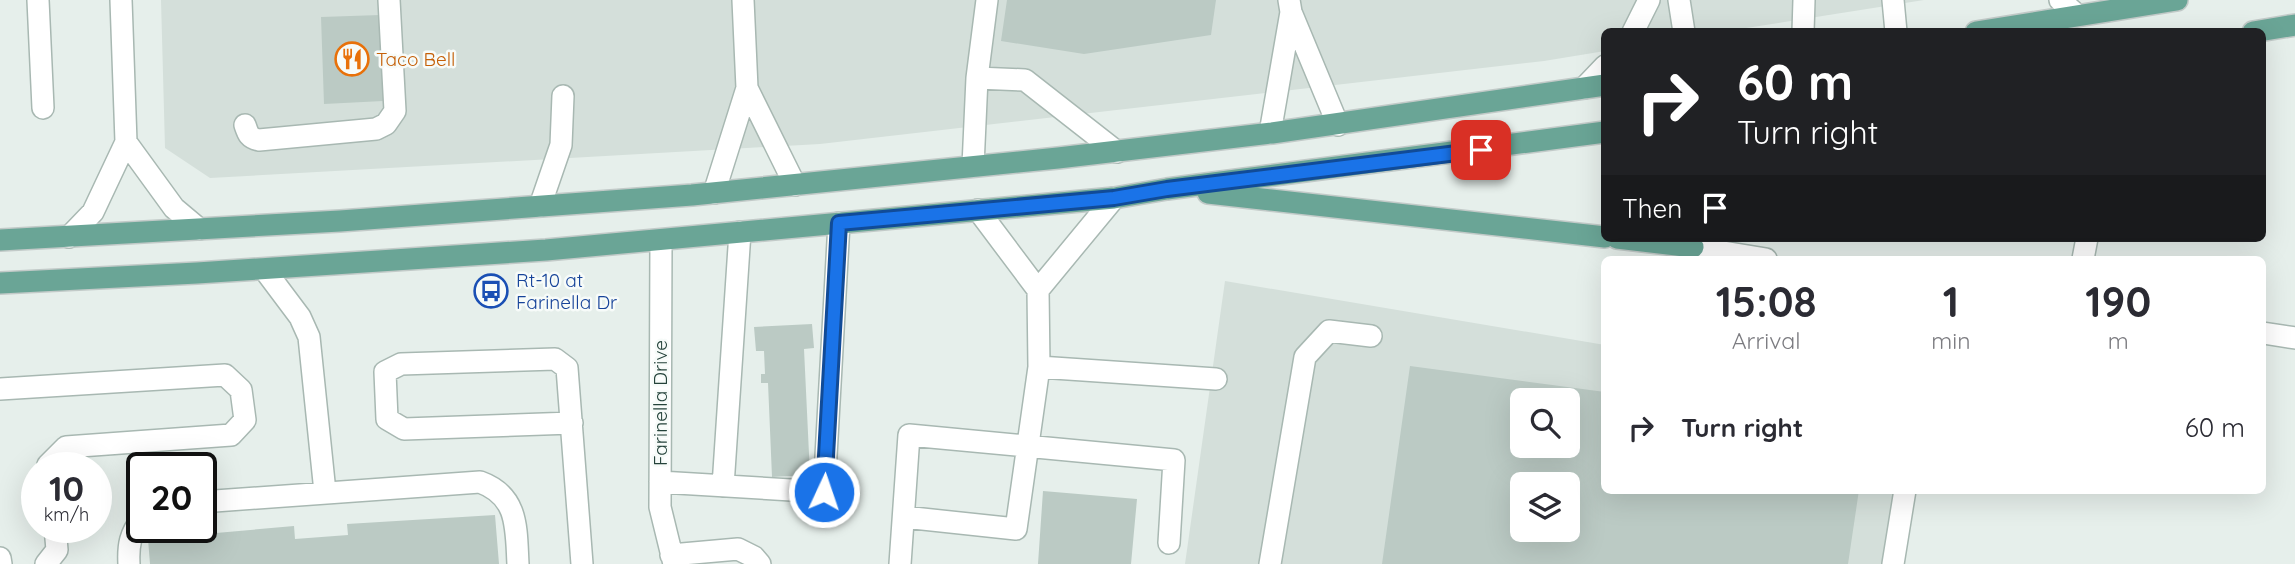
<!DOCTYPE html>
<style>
:root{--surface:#fff;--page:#f2f2f3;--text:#2b2b33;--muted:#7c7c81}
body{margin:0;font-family:Quicksand,sans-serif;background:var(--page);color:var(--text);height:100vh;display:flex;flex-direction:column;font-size:26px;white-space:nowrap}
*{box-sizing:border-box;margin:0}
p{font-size:23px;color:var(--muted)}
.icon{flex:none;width:38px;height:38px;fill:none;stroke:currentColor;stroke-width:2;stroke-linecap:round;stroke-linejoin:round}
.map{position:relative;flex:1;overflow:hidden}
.side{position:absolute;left:1601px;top:256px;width:665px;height:238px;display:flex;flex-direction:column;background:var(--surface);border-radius:10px;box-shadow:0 7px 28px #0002}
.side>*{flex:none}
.hud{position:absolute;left:1601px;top:28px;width:665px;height:214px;border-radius:10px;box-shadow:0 7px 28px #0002;background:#202124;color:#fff;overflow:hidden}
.controls{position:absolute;left:1510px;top:388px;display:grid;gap:14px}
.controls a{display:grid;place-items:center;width:70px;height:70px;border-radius:10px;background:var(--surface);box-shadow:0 7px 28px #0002;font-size:35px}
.speed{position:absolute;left:21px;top:452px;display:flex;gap:14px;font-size:35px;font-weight:700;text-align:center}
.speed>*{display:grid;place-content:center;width:91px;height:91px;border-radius:50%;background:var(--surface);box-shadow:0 7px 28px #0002;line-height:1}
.speed small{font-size:18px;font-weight:400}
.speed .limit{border:4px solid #111;border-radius:10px;background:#fff;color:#111}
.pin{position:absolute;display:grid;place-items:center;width:60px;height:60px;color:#fff;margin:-30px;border-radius:14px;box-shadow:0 4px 10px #0006}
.me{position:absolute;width:77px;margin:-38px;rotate:3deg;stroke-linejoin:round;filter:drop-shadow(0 0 5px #0008)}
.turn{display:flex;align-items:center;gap:24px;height:147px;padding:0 21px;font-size:32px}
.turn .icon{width:91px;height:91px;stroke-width:2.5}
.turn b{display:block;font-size:49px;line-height:60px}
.then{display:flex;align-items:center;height:66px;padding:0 21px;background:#0003;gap:14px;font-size:26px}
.eta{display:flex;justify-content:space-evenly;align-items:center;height:119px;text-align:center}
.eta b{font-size:42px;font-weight:700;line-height:49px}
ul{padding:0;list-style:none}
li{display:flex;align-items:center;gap:21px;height:105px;padding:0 21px}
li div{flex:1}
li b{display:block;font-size:26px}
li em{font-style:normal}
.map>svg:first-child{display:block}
.built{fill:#d4dfda;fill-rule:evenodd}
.building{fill:#bbcac4;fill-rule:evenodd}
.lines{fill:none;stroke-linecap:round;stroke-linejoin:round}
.minor-casing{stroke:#a8b8b2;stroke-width:24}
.major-casing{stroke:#c2cac8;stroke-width:24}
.minor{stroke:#fff;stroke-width:21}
.major{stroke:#6aa596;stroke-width:21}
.route-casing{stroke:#114b97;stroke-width:18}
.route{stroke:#1a73e8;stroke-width:12}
.labels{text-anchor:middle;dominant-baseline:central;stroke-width:5;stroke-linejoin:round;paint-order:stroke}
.food-label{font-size:19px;fill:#c56008;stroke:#f7fbf9;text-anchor:start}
.transit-label{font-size:19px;fill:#164399;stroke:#f7fbf9;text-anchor:start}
.street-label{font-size:19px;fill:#24423a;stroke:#f7fbf9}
</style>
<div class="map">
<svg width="2295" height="564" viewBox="0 0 2295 564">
<rect width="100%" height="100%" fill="#e6efeb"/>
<path class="built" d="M161 0H1924L1727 31 1605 32V51L1544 61 820 144 210 178 165 148Z
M1225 281 1605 345V490H1910L1898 564H1185ZM1522 401H1568V446H1522ZM1522 485H1568V530H1522Z"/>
<path class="building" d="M1007 0H1216L1211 35 1084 54 1001 41Z
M380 15 383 101 324 104 321 17Z
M812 324 814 348 804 349 810 475 772 477 768 383H761V374H765L764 351H756L754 327Z
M1410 366 1605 392V490H1859L1848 564H1382ZM1522 401H1568V446H1522ZM1522 485H1568V530H1522Z
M1043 491 1137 499 1131 564H1038Z
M495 515 499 564H150L148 539 294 526 295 539 348 535 347 524Z"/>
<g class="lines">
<defs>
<path id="minor" d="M38 0 43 108
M121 0 126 142
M1289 0 1291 12 1338 125
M1679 0 1684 32
M1893 0 1896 32
M2060 0 2077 15
M1633 32 1649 0
M1803 32 1804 0
M977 78 1025 80 1117 152
M747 88 795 185
M1584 88 1605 66
M245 125C248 134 249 138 259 140L376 129 386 124 395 111 389 0
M1270 133 1291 12
M973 166 977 78 987 0
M714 193 747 88 743 0
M540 206 561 145 563 96
M69 237 93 212 126 142 174 208 199 229
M661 240 660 507 674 564
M1693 247 1766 259
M2083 259 2087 238
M264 269 300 317 309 337 325 492
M1038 290 1114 198
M2263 333 2295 338
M1039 367 1216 379
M0 389 225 375 241 390 245 420 231 435 66 447 48 465V467
M572 423 404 429 387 419 385 372 401 364 555 359 567 368 582 564
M660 482 824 492 839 223
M723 486 740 232
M201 502 480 482C519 496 516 529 518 564
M904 517 1016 529 1039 367 1038 290 978 210
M671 555 738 549 754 557 760 564
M0 558 1 564
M46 564 57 550 55 527
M129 564C128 546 130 533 142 519
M900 564 909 435 1174 460 1169 543
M1270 564 1305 357 1329 331 1371 336
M1893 564 1905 490"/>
<path id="major" d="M1976 32 2177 0
M2253 32 2295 25
M1208 193 1605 237
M1617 238 1693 247
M0 240 340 221 692 195 1058 158 1272 133 1605 85
M0 283 197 273 546 250 1114 198 1167 189 1605 132"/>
</defs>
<use href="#minor" class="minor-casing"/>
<use href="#major" class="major-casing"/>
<use href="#minor" class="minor"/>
<use href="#major" class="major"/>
</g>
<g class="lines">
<defs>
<path id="route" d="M824 492 839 223 1114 198 1167 189 1481 150"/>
</defs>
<use href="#route" class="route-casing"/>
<use href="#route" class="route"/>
</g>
<defs>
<symbol id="restaurant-ring" viewBox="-11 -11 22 22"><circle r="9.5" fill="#f7fbf9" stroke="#e8710a" stroke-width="1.5"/><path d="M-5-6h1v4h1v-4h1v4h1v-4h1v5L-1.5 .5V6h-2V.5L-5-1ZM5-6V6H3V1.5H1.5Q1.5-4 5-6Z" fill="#e8710a"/></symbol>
<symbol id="bus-ring" viewBox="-11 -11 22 22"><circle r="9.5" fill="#f7fbf9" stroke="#1a4fb4" stroke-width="1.5"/><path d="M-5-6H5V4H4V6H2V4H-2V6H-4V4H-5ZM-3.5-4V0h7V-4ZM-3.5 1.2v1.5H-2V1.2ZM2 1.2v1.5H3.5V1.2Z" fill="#1a4fb4"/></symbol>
</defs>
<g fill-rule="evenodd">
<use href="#restaurant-ring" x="333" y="40" width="38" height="38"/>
<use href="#bus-ring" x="472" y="272" width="38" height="38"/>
</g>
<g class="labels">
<g class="food-label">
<text x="376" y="59">Taco Bell</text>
</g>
<g class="transit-label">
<text x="516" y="280">Rt-10 at<tspan x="516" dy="22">Farinella Dr</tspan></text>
</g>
<g class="street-label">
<text transform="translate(660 403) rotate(-90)">Farinella Drive</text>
</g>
</g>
</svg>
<div class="controls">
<a><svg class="icon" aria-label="search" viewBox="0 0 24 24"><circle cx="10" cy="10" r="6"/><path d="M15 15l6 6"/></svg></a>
<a><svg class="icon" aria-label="layers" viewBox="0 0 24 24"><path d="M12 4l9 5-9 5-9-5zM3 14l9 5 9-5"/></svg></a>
</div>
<div class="speed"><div>10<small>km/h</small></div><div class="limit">20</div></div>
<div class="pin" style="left:1481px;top:150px;background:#d93025"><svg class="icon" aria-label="arrive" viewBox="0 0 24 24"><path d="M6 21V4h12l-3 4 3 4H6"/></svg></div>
<svg class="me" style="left:824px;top:492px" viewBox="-20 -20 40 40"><circle r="17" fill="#1a73e8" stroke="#fff" stroke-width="3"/><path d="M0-11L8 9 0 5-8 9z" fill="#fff"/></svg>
<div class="hud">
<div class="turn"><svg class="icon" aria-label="right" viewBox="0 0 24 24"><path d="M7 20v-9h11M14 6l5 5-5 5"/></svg><div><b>60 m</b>Turn right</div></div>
<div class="then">Then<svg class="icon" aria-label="arrive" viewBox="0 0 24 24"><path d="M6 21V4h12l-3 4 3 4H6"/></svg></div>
</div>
<section class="side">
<div class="eta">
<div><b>15:08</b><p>Arrival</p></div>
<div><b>1</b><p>min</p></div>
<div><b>190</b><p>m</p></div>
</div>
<ul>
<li><svg class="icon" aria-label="right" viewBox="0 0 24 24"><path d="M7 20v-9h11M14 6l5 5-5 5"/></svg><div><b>Turn right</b></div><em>60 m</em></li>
</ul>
</section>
</div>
